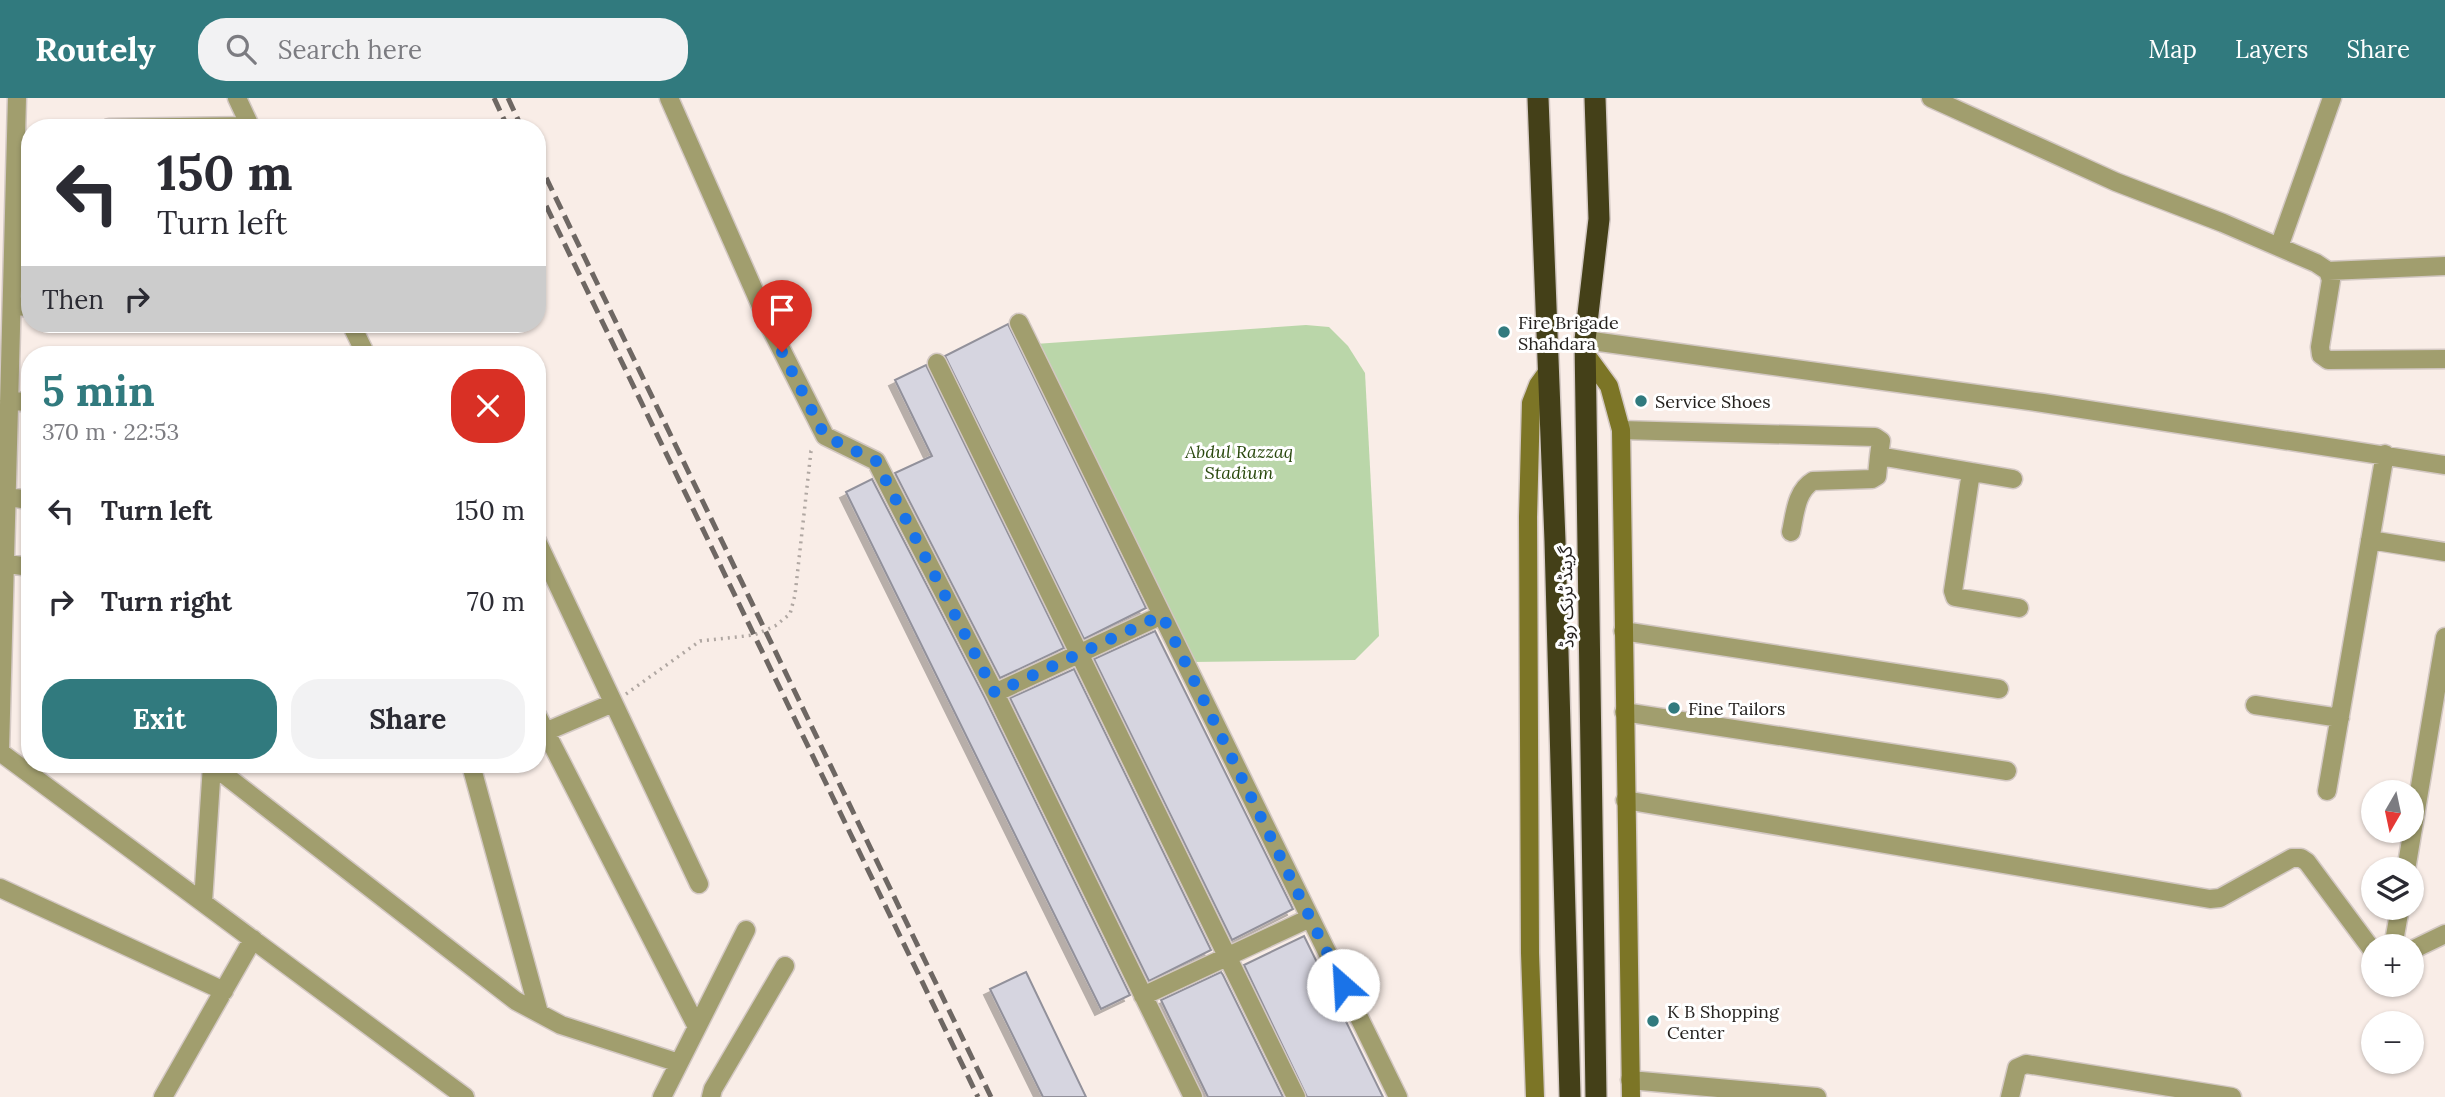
<!DOCTYPE html>
<meta charset="utf-8">
<style>
:root{--surface:#fff;--page:#f2f2f3;--text:#2b2b33;--muted:#7c7c81;--accent:#317a7e}
body{margin:0;font-family:Lora,"Noto Sans Arabic",serif;background:var(--page);color:var(--text);height:100vh;display:flex;flex-direction:column;font-size:26px;white-space:nowrap}
*{box-sizing:border-box;margin:0}
p{font-size:23px;color:var(--muted)}
.icon{flex:none;width:38px;height:38px;fill:none;stroke:currentColor;stroke-width:2;stroke-linecap:round;stroke-linejoin:round}
.map{position:relative;flex:1;overflow:hidden}
.sheet{position:absolute;left:21px;top:248px;width:525px;height:427px;display:flex;flex-direction:column;background:var(--surface);border-radius:28px;box-shadow:0 2px 5px #0004}
.sheet>*{flex:none}
.banner{position:absolute;left:21px;top:21px;width:525px;height:214px;border-radius:28px;box-shadow:0 2px 5px #0004;background:#fff;color:var(--text);overflow:hidden}
.needle{width:46px;rotate:189deg}
.buttons{position:absolute;left:2361px;top:682px;display:grid;gap:14px}
.buttons a{display:grid;place-items:center;width:63px;height:63px;border-radius:50%;background:var(--surface);box-shadow:0 2px 5px #0004;font-size:35px}
.pin{position:absolute;display:grid;place-items:center;width:60px;height:60px;color:#fff;margin:-72px -30px;border-radius:50% 50% 50% 0;rotate:-45deg;box-shadow:0 0 7px #0007}
.pin .icon{rotate:45deg}
.me{position:absolute;width:77px;margin:-38px;rotate:334deg;stroke-linejoin:round;filter:drop-shadow(0 0 5px #0008)}
.turn{display:flex;align-items:center;gap:24px;height:147px;padding:0 21px;font-size:32px}
.turn .icon{width:91px;height:91px;stroke-width:2.5}
.turn b{display:block;font-size:49px;line-height:60px}
.then{display:flex;align-items:center;height:66px;padding:0 21px;background:#0003;gap:14px;font-size:26px}
.round{display:grid;place-items:center;flex:none;width:74px;height:74px;border-radius:28px;background:var(--page)}
.overview{display:flex;align-items:center;justify-content:space-between;height:119px;padding:0 21px}
h1{font-size:42px;font-weight:800;line-height:52px;color:var(--accent)}
.cta{display:flex;gap:14px;margin-top:auto;padding:14px 21px}
.cta a{flex:1;height:80px;border-radius:28px;background:var(--accent);color:#fff;font-size:28px;font-weight:800;line-height:80px;text-align:center}
.cta a+a{background:var(--page);color:var(--text)}
ul{padding:0;list-style:none}
li{display:flex;align-items:center;gap:21px;height:91px;padding:0 21px}
li div{flex:1}
li b{display:block;font-size:26px}
li em{font-style:normal}
header{display:flex;align-items:center;gap:42px;box-sizing:border-box;height:98px;padding:0 35px;background:var(--accent);color:#fff}
header strong{font-size:33px}
nav{display:flex;gap:38px;margin-inline-start:auto;font-size:24px}
.search{width:490px;height:63px;background:var(--page);display:flex;align-items:center;gap:18px;box-sizing:border-box;padding:0 24px;border-radius:28px;color:var(--muted);font-size:26px}
.map>svg:first-child{display:block}
.green{fill:#bad6a9}
.building{fill:#d6d5e0;stroke:#92919b;stroke-width:2;filter:url(#shadow)}
.lines{fill:none;stroke-linecap:round;stroke-linejoin:round}
.street-casing{stroke:#d3c8c3;stroke-width:21}
.secondary-casing{stroke:#d3c8c3;stroke-width:21}
.highway-casing{stroke:#d3c8c3;stroke-width:24}
.path{stroke:#b0a7a2;stroke-width:3.5;stroke-dasharray:2 5;stroke-linecap:butt}
.street{stroke:#a19e6e;stroke-width:18}
.secondary{stroke:#7c7526;stroke-width:18}
.highway{stroke:#444018;stroke-width:21}
.rail{stroke:#6e6763;stroke-width:5;stroke-dasharray:14 7;stroke-linecap:butt}
.route{stroke:#1a73e8;stroke-width:12;stroke-dasharray:0 21.6}
.poi-dot{fill:#317a7e;stroke:#fff;stroke-width:2.5}
.labels{text-anchor:middle;dominant-baseline:central;stroke-width:6;stroke-linejoin:round;paint-order:stroke}
.poi-label{font-size:18px;fill:#26221f;stroke:#fff;text-anchor:start}
.park-label{font-size:18px;font-style:italic;fill:#2a490e;stroke:#fff}
.street-label{font-size:18px;fill:#26221f;stroke:#fff}
</style>
<header>
<strong>Routely</strong>
<div class="search"><svg class="icon" aria-label="search" viewBox="0 0 24 24"><circle cx="10" cy="10" r="6"/><path d="M15 15l6 6"/></svg>Search here</div>
<nav><a>Map</a><a>Layers</a><a>Share</a></nav>
</header>
<div class="map">
<svg width="2445" height="999" viewBox="0 0 2445 999">
<defs>
<filter id="shadow"><feDropShadow dx="-6" dy="6" stdDeviation="0" flood-color="#0004"/></filter>
</defs>
<rect width="100%" height="100%" fill="#f9ede7"/>
<path class="green" d="M1306 227 1329 229 1348 248 1365 275 1379 538 1355 562 1192 564 1035 246Z"/>
<path class="building" d="M1008 226 1146 510 1084 541 945 258Z
M926 267 1064 550 1000 580 895 375 932 358 895 282Z
M872 381 985 600 1130 897 1101 911 846 394Z
M1155 533 1293 811 1232 842 1094 561Z
M1074 571 1211 852 1149 883 1010 600Z
M1304 838 1383 999H1307L1244 867Z
M1026 874 1086 999H1043L990 891Z
M1221 874 1223 877 1283 999H1208L1161 902Z"/>
<g class="lines">
<defs>
<path id="street" d="M237 0 251 30
M669 0 772 233 825 338 876 363 995 595 1193 999
M1931 0 2116 84 2223 125 2316 165 2328 173 2331 182 2320 249 2321 257 2328 262 2445 261
M109 30 250 28
M2279 149 2332 0
M2328 173 2445 168
M12 208 30 209
M1019 225 1398 999
M351 226 366 257
M1585 242 2043 305 2445 367
M937 265 1296 999
M9 303 30 304
M1621 332 1875 339 1881 343 1879 358 2013 381
M1971 374 1953 493 1955 499 2019 510
M7 399 30 402
M1791 434C1795 416 1796 393 1813 383L1872 381 1877 378 1879 358
M2370 442 2445 454
M537 443 699 786
M0 465 30 469
M1623 533 1999 591
M995 595 1162 517
M2255 607 2340 620
M1624 614 2007 673
M537 617 697 929
M537 635 545 634 613 605
M0 654 17 0
M0 654 465 999
M212 667 516 903 561 927 679 965
M471 667 539 915
M2327 693 2385 356
M1625 702 2210 801 2220 800 2292 760H2301L2307 764 2373 853
M2406 772 2445 539
M0 790 224 893
M203 804 212 667
M2393 849 2400 810
M2412 852 2445 836
M1143 898 1310 820
M1630 982 1817 999
M163 999 253 841
M662 999 746 832
M711 999 713 991 785 868
M2010 999 2017 970 2026 966 2232 999"/>
<path id="secondary" d="M1585 255 1609 288 1621 332 1631 999
M1535 999 1530 855 1528 419 1531 305 1538 287 1548 273"/>
<path id="highway" d="M1538 0 1555 443 1570 999
M1595 0 1599 121 1585 242 1596 999"/>
</defs>
<use href="#street" class="street-casing"/>
<use href="#secondary" class="secondary-casing"/>
<use href="#highway" class="highway-casing"/>
<path class="path" d="M626 596 700 543 754 537 775 528 790 516 795 497 811 353 814 350"/>
<use href="#street" class="street"/>
<use href="#secondary" class="secondary"/>
<use href="#highway" class="highway"/>
<path class="rail" d="M494 0 508 30
M508 0 522 30
M537 61 991 999
M537 89 978 999"/>
</g>
<g class="lines">
<path class="route" d="M782 254 825 338 876 363 995 595 1162 517 1343 887"/>
</g>
<g class="poi-dot">
<circle cx="1504" cy="234" r="7"/>
<circle cx="1641" cy="303" r="7"/>
<circle cx="1674" cy="610" r="7"/>
<circle cx="1653" cy="923" r="7"/>
</g>
<g class="labels">
<g class="poi-label">
<text x="1518" y="224">Fire Brigade<tspan x="1518" dy="21">Shahdara</tspan></text>
<text x="1655" y="303">Service Shoes</text>
<text x="1688" y="610">Fine Tailors</text>
<text x="1667" y="913">K B Shopping<tspan x="1667" dy="21">Center</tspan></text>
</g>
<g class="park-label">
<text x="1239" y="353">Abdul Razzaq<tspan x="1239" dy="21">Stadium</tspan></text>
</g>
<g class="street-label">
<text transform="translate(1566 499) rotate(-91)">گرینڈ ٹرنک روڈ</text>
</g>
</g>
</svg>
<div class="buttons">
<a><svg class="needle" viewBox="-14 -14 28 28"><path d="M0-13l5 13h-10z" fill="#e53935"/><path d="M0 13l5-13h-10z" fill="#7c7c81"/></svg></a>
<a><svg class="icon" aria-label="layers" viewBox="0 0 24 24"><path d="M12 4l9 5-9 5-9-5zM3 14l9 5 9-5"/></svg></a>
<a>+</a>
<a>−</a>
</div>
<div class="pin" style="left:782px;top:254px;background:#d93025"><svg class="icon" aria-label="arrive" viewBox="0 0 24 24"><path d="M6 21V4h12l-3 4 3 4H6"/></svg></div>
<svg class="me" style="left:1343px;top:887px" viewBox="-20 -20 40 40"><circle r="19" fill="#fff"/><path d="M0-13L10 11 0 6-10 11z" fill="#1a73e8"/></svg>
<div class="banner">
<div class="turn"><svg class="icon" aria-label="left" viewBox="0 0 24 24"><path d="M17 20v-9H6M10 6l-5 5 5 5"/></svg><div><b>150 m</b>Turn left</div></div>
<div class="then">Then<svg class="icon" aria-label="right" viewBox="0 0 24 24"><path d="M7 20v-9h11M14 6l5 5-5 5"/></svg></div>
</div>
<section class="sheet">
<div class="overview"><div><h1>5 min</h1><p>370 m · 22:53</p></div><a class="round" style="background:#d93025;color:#fff"><svg class="icon" aria-label="close" viewBox="0 0 24 24"><path d="M6 6l12 12M18 6L6 18"/></svg></a></div>
<ul>
<li><svg class="icon" aria-label="left" viewBox="0 0 24 24"><path d="M17 20v-9H6M10 6l-5 5 5 5"/></svg><div><b>Turn left</b></div><em>150 m</em></li>
<li><svg class="icon" aria-label="right" viewBox="0 0 24 24"><path d="M7 20v-9h11M14 6l5 5-5 5"/></svg><div><b>Turn right</b></div><em>70 m</em></li>
</ul>
<div class="cta"><a>Exit</a><a>Share</a></div>
</section>
</div>
